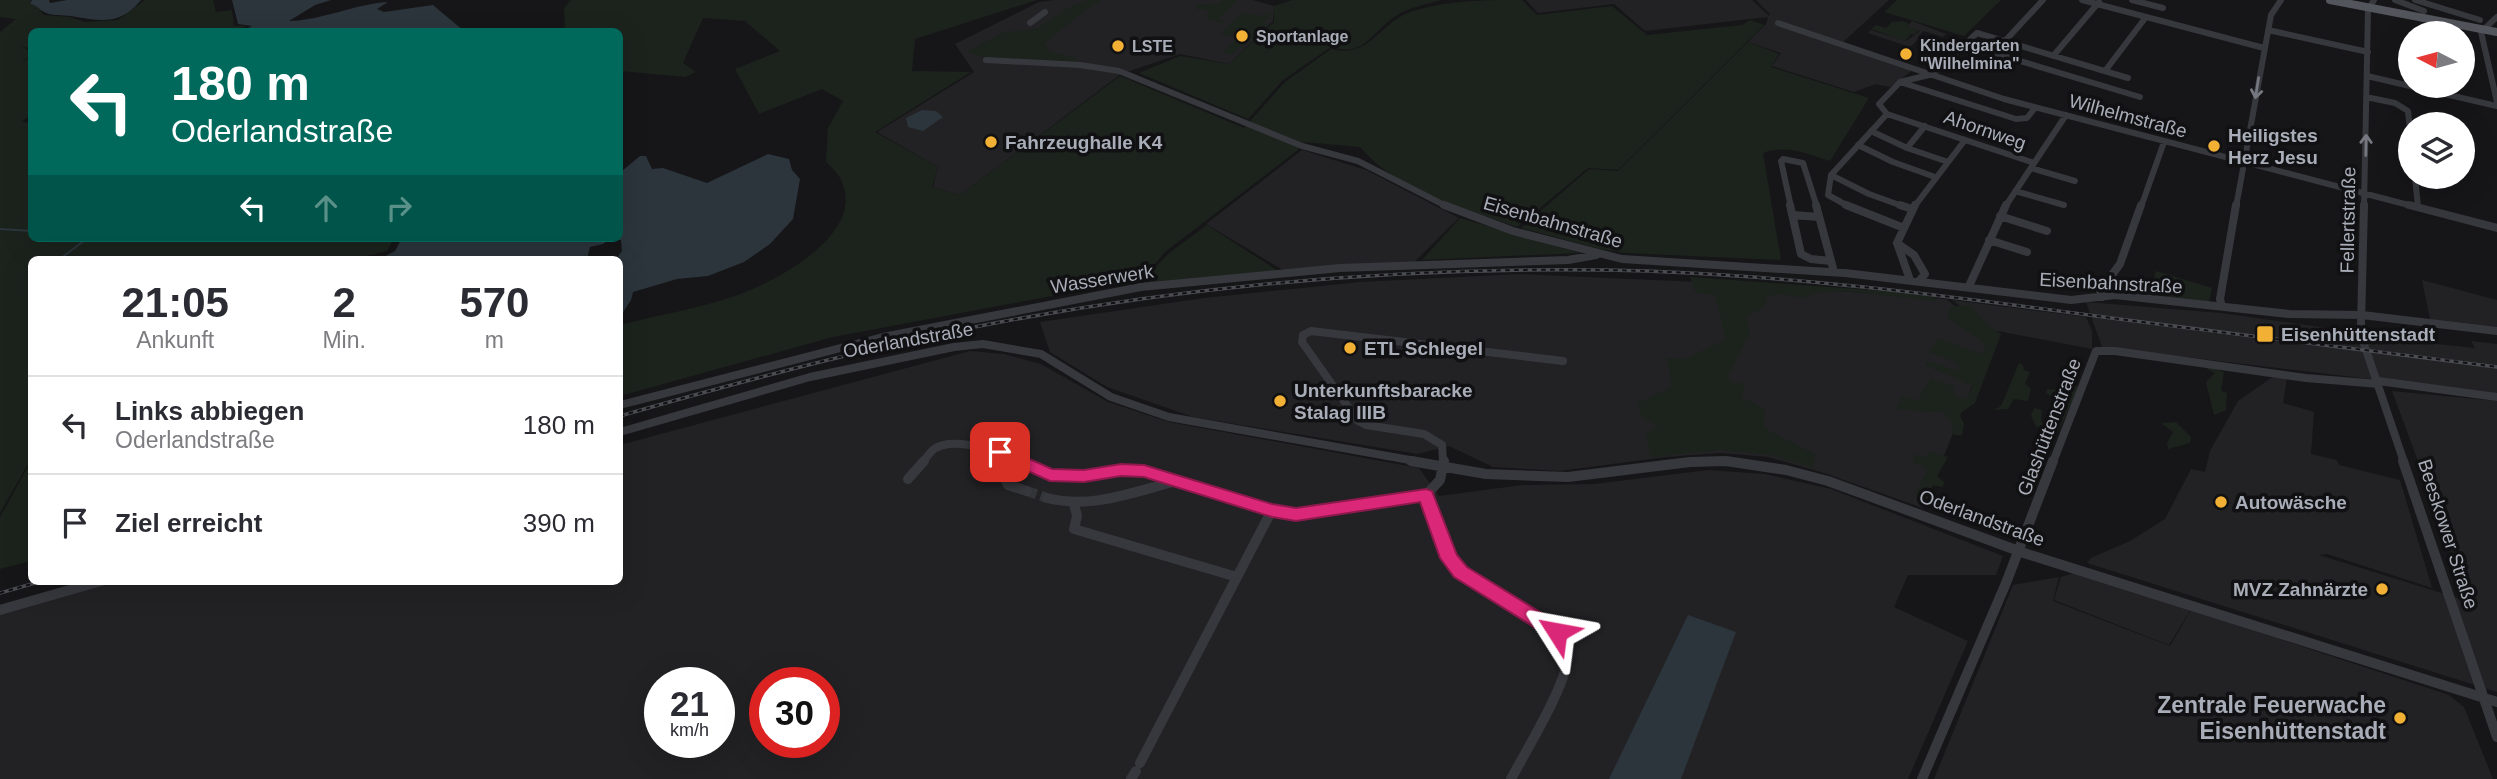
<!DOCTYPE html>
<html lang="de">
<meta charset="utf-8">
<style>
:root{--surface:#fff;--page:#f2f2f3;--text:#2b2b33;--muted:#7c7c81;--line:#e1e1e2}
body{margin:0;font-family:Arial,sans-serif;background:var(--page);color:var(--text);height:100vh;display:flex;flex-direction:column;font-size:26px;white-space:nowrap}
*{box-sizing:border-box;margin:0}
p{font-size:23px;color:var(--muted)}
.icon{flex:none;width:38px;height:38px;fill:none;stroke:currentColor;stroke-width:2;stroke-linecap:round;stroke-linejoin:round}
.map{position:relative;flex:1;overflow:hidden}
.sheet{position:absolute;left:28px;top:256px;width:595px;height:329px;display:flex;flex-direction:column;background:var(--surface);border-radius:10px;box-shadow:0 7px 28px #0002}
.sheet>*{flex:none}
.guide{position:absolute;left:28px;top:28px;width:595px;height:214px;border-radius:10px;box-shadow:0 7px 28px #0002;background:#00695c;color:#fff;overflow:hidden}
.needle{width:46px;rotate:276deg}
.buttons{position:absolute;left:2398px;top:21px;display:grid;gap:14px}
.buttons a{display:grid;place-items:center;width:77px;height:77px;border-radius:50%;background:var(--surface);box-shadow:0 7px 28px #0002;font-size:35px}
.speed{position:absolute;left:644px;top:667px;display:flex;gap:14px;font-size:35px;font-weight:700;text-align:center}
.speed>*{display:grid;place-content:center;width:91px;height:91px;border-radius:50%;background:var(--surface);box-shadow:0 7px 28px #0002;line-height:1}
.speed small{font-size:18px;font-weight:400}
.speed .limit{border:10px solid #d22;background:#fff;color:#111}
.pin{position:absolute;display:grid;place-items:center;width:60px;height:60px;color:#fff;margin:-30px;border-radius:14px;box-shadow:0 4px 10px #0006}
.me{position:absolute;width:77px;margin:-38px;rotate:304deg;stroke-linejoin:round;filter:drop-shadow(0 0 5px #0008)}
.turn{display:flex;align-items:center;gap:24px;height:147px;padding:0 28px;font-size:32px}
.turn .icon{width:91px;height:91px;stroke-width:2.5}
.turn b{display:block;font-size:49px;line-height:60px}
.lanes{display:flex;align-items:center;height:66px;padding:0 28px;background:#0003;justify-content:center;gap:35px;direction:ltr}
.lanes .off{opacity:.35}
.eta{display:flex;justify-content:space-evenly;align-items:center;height:119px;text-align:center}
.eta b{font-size:42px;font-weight:700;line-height:49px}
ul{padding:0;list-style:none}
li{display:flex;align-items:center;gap:21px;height:98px;padding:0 28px;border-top:2px solid var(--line)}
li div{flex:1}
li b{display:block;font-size:26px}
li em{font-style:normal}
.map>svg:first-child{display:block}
.built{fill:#222225;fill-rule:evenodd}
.green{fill:#1c231d}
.water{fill:#2c353c}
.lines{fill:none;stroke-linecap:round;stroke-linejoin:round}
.stream{stroke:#2c353c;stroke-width:2}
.minor-tunnel{stroke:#333438;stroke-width:10;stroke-dasharray:10 4.5;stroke-linecap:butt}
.minor-far2{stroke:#37383d;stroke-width:6}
.minor-far1{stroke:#37383d;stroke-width:8}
.minor{stroke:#37383d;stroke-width:10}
.major{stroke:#53555c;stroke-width:8}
.rail-casing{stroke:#4a4c52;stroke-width:3.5}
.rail{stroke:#111113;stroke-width:2;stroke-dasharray:4.5;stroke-linecap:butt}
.oneway{stroke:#757881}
.route{fill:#db2777;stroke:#8e194d;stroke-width:2}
.poi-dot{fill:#f2b134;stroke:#111113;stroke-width:2.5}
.labels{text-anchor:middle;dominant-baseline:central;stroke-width:7;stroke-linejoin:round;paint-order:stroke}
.far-poi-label{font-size:16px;font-weight:bold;fill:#a8adb8;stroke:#111113;text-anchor:start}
.street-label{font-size:19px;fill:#a8adb8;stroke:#111113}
.poi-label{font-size:19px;font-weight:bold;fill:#a8adb8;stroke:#111113;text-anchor:start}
.near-poi-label{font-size:23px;font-weight:bold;fill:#a8adb8;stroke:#111113;text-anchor:end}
</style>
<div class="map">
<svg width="2497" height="779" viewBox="0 0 2497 779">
<rect width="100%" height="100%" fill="#161618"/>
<path class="built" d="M1055 0H1253L1274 6 1273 21 1229 64 1180 54 1121 74 960 195 933 187 938 167 877 132 974 72 955 44 1039 2Z
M1526 0H1752L1769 16 1770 14 1756 0H1889L1841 44 1914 69 1890 87 1876 84 1854 92 1772 66 1781 53 1748 42 1766 24 1768 17 1645 31 1614 4 1538 13Z
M1912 21 1946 34 1943 37 1923 31 1919 36 1954 47 1950 50 1917 40 1910 47 1868 33 1871 30 1906 41 1920 31 1907 26Z
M1302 150 1366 170 1459 218 1413 263 1283 270 1206 224Z
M1519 274 1744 284 1946 299 1992 336 1923 508 1824 473 1768 457 1720 453 1666 457 1559 471 1493 467 1449 446 1418 454 1193 417 1107 387 1050 352 1040 322 1204 298 1360 282Z
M2422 280 2497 300V328L2430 320Z
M1952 300 2086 317 2092 331V349L1992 330Z
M2086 302 2221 313 2356 332 2370 337 2475 348 2471 341 2497 344V394L2102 347Z
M970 351 1004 354 1041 364 1108 402 1169 422 1419 468 1439 496 1522 485 1594 484 1708 470 1765 474 1831 489 2003 556 1996 575H1908L1894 607 1968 641 1908 779H0V611L112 581H620V445ZM660 682H719V742H660ZM765 682H824V742H765Z
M2274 376 2287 379 2283 403 2314 412 2311 454 2337 460 2339 465 2400 480 2432 588 2327 554 2319 555 2474 603 2455 561 2392 391 2497 401V692L2087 563 2091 558 2130 541 2165 519 2191 469 2205 472 2210 451 2238 401Z
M2078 572 2191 609 2169 645 2054 600 2061 577Z
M2059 577 2053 601 2170 646 2191 610 2449 695 2464 707 2493 779H1934L2013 585Z"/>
<path class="green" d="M0 0H31L30 4 36 6 44 15 70 17 85 22 118 20 145 0H213L216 12 232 10 234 26H246L236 32H32L31 55 28 48 20 46 27 49 30 55 22 62 31 56V115L22 121 31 124 32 238H394L387 251 354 259H32L31 459 0 513V32L16 19 0 17Z
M571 0H1037L915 39 912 71 971 72 875 132 938 167 932 187 960 195 1120 76 1244 128 1285 82 1331 49C1370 59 1378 24 1410 12 1448 0 1482 0 1522 0L1537 15 1612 6 1647 35 1742 25 1750 20 1764 25 1618 170 1588 168 1517 227C1464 208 1398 192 1360 147L1304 142 1298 150 1165 252 1142 279 833 337 620 396V325C657 315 698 309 735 296 775 282 870 233 840 178 837 172 830 166 826 162L828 128 843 101 822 89 759 114 735 69 780 51 745 21 703 18 683 63 696 72 685 77 620 71V32L569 31 565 29 564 8Z
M1087 0H1102L1084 11 1044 44 1050 51 1077 58 1075 63 989 59 967 52 1004 32 1036 29 1068 8Z
M1223 0H1238L1219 19 1226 21 1220 23 1207 18 1208 11 1196 9V5L1220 3Z
M1292 0H1441C1427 4 1411 7 1399 14 1372 29 1367 58 1331 47L1283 80 1248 119 1139 73 1180 56 1229 64 1274 22V6Z
M1897 0H2001L1964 36 1884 12Z
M1244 12 1261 16 1265 13 1272 14 1263 23 1267 25 1243 47H1240L1231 55 1222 53 1238 38 1220 33Z
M1902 21 1908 23 1907 26 1919 30 1915 34H1911L1905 41 1871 29 1876 25 1886 28 1892 22Z
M1748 42 1779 54 1771 67 1869 98 1830 161C1809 154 1786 144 1763 153L1781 260 1625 253 1600 249 1521 228 1589 169 1618 171Z
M1460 218 1579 253 1422 260Z
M1207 225 1278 271 1139 284 1169 253Z
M2156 271 2212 288 2209 302 2149 294Z
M1690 277 1884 291 1934 297 1936 301 1841 291 1816 293 1802 298 1783 294 1768 296 1764 308 1746 316 1750 333 1727 379 1735 383H1743L1745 389 1740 396 1765 409 1764 424 1768 430 1816 455 1813 468 1772 455 1721 450 1650 457 1646 434 1658 426 1641 417 1638 403 1672 387 1667 358 1685 359 1726 339 1715 295 1696 293Z
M1970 305 1985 323 2001 334 1975 403 1959 414 1964 424 1962 435H1954L1951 422 1943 411 1929 412 1896 409 1903 396 1917 401 1931 378 1955 387 1953 395 1966 399 1973 386 1925 365 1927 361 1959 371 1958 363 1929 352 1938 338 1981 354 1986 344 1948 318 1950 307Z
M2019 363 2023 365 2024 370 2030 372 2025 383 2031 389 2028 401 2014 399 2008 409 1994 410 2001 406Z
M2208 366 2224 372 2221 391 2227 393 2226 410 2214 415 2206 382 2215 373 2207 369Z
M2072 385 2080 387 2056 436 2036 426 2031 416 2034 408 2042 410 2041 422 2049 427 2056 405 2054 398 2046 393 2047 389 2071 392Z
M2176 422 2191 437 2190 443 2168 449 2167 443 2173 432 2161 423Z
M1928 451 1948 457 1937 476 1944 482 1943 487 1930 485 1924 495 1915 494 1928 469 1912 462 1916 454 1927 458Z
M31 461V561L0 569V517Z"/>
<path class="water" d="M32 0H49L50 3 67 0H141C120 26 101 21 71 16 63 15 51 16 44 12 38 9 37 5 30 4Z
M232 0H331L315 5 289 21C324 20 354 4 388 2L377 9 384 12 433 5 464 31H242L252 26 238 24Z
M922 110 936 111 943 117 923 131 908 127 906 118Z
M768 154 789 159 792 170 800 179 793 219 770 244 744 262 708 276 677 279 633 292 631 300 620 317V259H616L622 251 621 240H608L603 244 590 247 587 259H380L395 251 402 238H620V171H622L640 156H646L652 169 663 168 707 183Z
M1688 615 1736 632 1681 779H1609Z"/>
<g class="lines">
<path class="stream" d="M0 229 32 231
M60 259 85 240 84 238"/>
<path class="minor-tunnel" d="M1027 491 1047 498"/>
<path class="minor-far2" d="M2082 0 2264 48
M2132 0 2163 8
M2395 0 2424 11
M2415 0 2480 20
M2497 17 2481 32 2497 102
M1030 23 1045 12
M1778 23 2004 99 2416 207
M2268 30 2368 52
M2005 41 2043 0
M1967 45 2140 97
M2054 55 2099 2
M986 60 1080 65 1119 71 1302 146 1358 161 1448 207
M2105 71 2146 17
M2367 76 2410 86
M1900 82 2016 119 2027 118 2035 108
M2410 86 2497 106
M2366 97 2395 103 2408 111 2410 130
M1871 131 1907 148 1948 162
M1858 145 1893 162 1935 177
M1907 148 1925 126
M2034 163 1887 114 1879 104 1900 82 1933 74 1977 33 2128 78
M2031 168 2075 181
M1831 175 1869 194 1905 207
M2415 177 2418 207
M2015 191 2064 205
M1791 207 1781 161 1783 159 1803 163 1817 207
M1850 207 1828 195 1831 175 1887 114
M1914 207 1965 140
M2005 207 2066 115
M2141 207 2164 142
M2236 207 2271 15 2281 0
M2364 207 2368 10 2374 0"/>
<path class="minor-far1" d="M1444 205 1513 231 1622 259 1845 273 2071 300 2115 295 2289 314 2362 315 2497 331
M1790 205 1801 254 1811 259 1831 261
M1816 205 1834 272
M1846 205 1904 228
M1900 205 1912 209
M2364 205 2361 325 2364 344 2404 462
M2409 205 2497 228
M1793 215 1819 217
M2000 216 2047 231
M1989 240 2027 252
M1897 243 1914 255 1925 274 1919 281
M1910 280 1897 243 1915 205
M1969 286 2006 205
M2103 297 2100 291 2120 264 2141 205
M2222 307 2220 299 2236 205
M2378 381 2497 397
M620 405 883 337 1141 287 1340 268 1568 260 1596 255
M620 432 810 377 954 347 983 344 1041 354 1111 397 1169 417 1421 462
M922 462C926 459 930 452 934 449 955 435 1001 453 1022 462
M1443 462 1442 445 1424 434 1366 425 1358 421 1302 342 1303 335 1311 331 1563 361
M1687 462H1735
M2053 462 2096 351H2115L2306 378 2379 384"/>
<path class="minor" d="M1019 461 1050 475 1084 476 1120 470 1145 471 1272 510 1296 514 1426 495 1440 480 1444 461
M1411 461 1486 474 1568 477 1690 462 1726 461 1786 470 1828 481 2027 554 2497 702
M2403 461 2497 737
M1027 467 1008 472 1005 479 1008 485 1027 491
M908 479 924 461
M1426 495C1435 519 1441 555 1461 572 1482 591 1563 622 1568 648 1573 676 1525 752 1511 779
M1047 498C1091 509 1130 493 1173 482
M1074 504 1077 516 1074 529 1237 577 1272 510
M0 610 101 581
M1140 763 1237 577
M1131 779 1136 771
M1922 779 2006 583 2053 461"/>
<path class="major" d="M2330 0 2497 32"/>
<defs>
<path id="rail" d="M620 416C742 381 865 348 990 324 1193 285 1400 267 1606 270 1778 273 1949 296 2119 319 2245 336 2371 350 2497 367
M0 593 42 581"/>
</defs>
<use href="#rail" class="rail-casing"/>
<use href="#rail" class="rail"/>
</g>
<defs><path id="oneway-shaft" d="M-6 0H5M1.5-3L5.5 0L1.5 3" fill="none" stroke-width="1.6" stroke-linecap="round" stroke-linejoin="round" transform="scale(1.75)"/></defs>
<g class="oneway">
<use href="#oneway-shaft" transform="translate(2257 88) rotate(99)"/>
<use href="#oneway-shaft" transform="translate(2366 145) rotate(-89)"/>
</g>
<path class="route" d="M1000 446 1052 469 1084 470 1121 464 1144 465 1272 504 1296 508 1426 489 1432 491 1457 555 1467 567 1564 627 1566 632 1564 637 1557 640 1550 637 1454 577 1440 558 1420 502 1296 521 1272 517 1144 477 1121 476 1084 482 1050 481 994 456 991 452Z"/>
<g class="poi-dot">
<circle cx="1242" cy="36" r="7"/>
<circle cx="1118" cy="46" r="7"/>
<circle cx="1906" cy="54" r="7"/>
<circle cx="991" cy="142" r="7"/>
<circle cx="2214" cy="146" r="7"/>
<rect x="2256" y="325" width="18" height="18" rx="3.5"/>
<circle cx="1350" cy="348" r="7"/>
<circle cx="1280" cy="401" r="7"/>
<circle cx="2221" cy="502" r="7"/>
<circle cx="2382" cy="589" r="7"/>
<circle cx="2400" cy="718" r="7"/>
</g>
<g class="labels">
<g class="far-poi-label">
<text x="1256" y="36">Sportanlage</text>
<text x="1920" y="45">Kindergarten<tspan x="1920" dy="18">"Wilhelmina"</tspan></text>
<text x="1132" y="46">LSTE</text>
</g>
<g class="street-label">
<text transform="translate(2128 116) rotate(15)">Wilhelmstraße</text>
<text transform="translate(1985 130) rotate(19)">Ahornweg</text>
<text transform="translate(2348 220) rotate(-89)">Fellertstraße</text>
<text transform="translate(1553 222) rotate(16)">Eisenbahnstraße</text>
<text transform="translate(1102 279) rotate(-9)">Wasserwerk</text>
<text transform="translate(2111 283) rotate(3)">Eisenbahnstraße</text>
<text transform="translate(908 340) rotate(-10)">Oderlandstraße</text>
<text transform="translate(2049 427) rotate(-69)">Glashüttenstraße</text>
<text transform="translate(1982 518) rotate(20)">Oderlandstraße</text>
<text transform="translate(2448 534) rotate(72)">Beeskower Straße</text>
</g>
<g class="poi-label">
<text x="2228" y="135">Heiligstes<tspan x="2228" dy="22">Herz Jesu</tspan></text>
<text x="1005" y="142">Fahrzeughalle K4</text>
<text x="2281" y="334">Eisenhüttenstadt</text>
<text x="1364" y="348">ETL Schlegel</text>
<text x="1294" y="390">Unterkunftsbaracke<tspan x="1294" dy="22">Stalag IIIB</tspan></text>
<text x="2235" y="502">Autowäsche</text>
<text x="2368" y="589" text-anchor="end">MVZ Zahnärzte</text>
</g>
<g class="near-poi-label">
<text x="2386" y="705">Zentrale Feuerwache<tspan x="2386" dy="26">Eisenhüttenstadt</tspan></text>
</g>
</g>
</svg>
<div class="buttons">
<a><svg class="needle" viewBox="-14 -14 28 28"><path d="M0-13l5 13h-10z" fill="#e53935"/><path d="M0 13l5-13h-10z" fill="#7c7c81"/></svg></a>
<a><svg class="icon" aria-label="layers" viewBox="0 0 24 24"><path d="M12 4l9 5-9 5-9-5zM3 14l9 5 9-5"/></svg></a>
</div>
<div class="speed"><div>21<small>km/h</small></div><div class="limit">30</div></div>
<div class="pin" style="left:1000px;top:452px;background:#d93025"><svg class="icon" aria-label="arrive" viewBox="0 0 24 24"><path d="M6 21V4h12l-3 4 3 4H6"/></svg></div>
<svg class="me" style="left:1557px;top:632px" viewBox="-20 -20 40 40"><path d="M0-17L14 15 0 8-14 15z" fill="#db2777" stroke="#fff" stroke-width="4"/></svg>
<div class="guide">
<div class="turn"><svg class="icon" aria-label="left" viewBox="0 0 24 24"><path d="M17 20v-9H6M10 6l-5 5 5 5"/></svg><div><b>180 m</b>Oderlandstraße</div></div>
<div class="lanes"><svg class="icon" aria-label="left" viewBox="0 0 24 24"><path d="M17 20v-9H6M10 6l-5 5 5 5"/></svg><svg class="icon off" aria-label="ahead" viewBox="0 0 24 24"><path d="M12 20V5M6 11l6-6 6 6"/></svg><svg class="icon off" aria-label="right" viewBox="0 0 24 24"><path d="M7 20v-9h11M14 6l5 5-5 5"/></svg></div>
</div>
<section class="sheet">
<div class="eta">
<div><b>21:05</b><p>Ankunft</p></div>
<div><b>2</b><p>Min.</p></div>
<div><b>570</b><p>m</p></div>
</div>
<ul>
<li><svg class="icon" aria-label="left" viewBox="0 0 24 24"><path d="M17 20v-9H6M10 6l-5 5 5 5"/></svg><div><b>Links abbiegen</b><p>Oderlandstraße</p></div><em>180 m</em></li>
<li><svg class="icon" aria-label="arrive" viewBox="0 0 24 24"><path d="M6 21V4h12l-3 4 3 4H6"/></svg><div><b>Ziel erreicht</b></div><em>390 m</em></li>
</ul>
</section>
</div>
